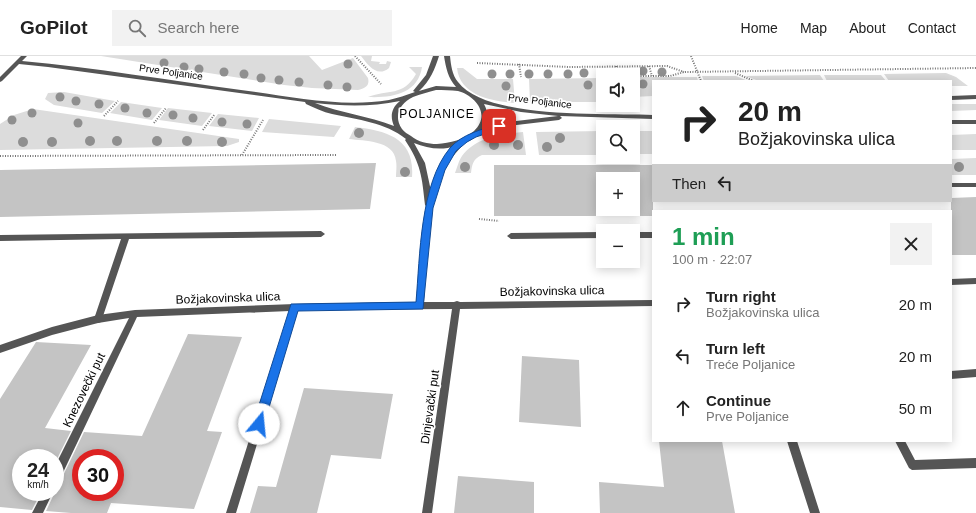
<!DOCTYPE html>
<meta charset="utf-8">
<style>
:root{--surface:#fff;--page:#f2f2f2;--text:#222;--muted:#767676;--line:#e0e0e0}
body{margin:0;font-family:Helvetica,sans-serif;background:var(--page);color:var(--text);height:100vh;display:flex;flex-direction:column;font-size:15px;white-space:nowrap}
*{box-sizing:border-box;margin:0}
p{font-size:13px;color:var(--muted)}
.icon{flex:none;width:22px;height:22px;fill:none;stroke:currentColor;stroke-width:2;stroke-linecap:round;stroke-linejoin:round}
.map{position:relative;flex:1;overflow:hidden}
.panel{position:absolute;left:652px;top:154px;width:300px;height:232px;display:flex;flex-direction:column;background:var(--surface);border-radius:0px;box-shadow:0 2px 10px #0003}
.panel>*{flex:none}
.banner{position:absolute;left:652px;top:24px;width:300px;height:122px;border-radius:0px;box-shadow:0 2px 10px #0003;background:#fff;color:var(--text);overflow:hidden}
.fabs{position:absolute;left:596px;top:12px;display:grid;gap:8px}
.fabs a{display:grid;place-items:center;width:44px;height:44px;border-radius:0px;background:var(--surface);box-shadow:0 2px 10px #0003;font-size:20px}
.speed{position:absolute;left:12px;top:393px;display:flex;gap:8px;font-size:20px;font-weight:700;text-align:center}
.speed>*{display:grid;place-content:center;width:52px;height:52px;border-radius:50%;background:var(--surface);box-shadow:0 2px 10px #0003;line-height:1}
.speed small{font-size:10px;font-weight:400}
.speed .limit{border:6px solid #d22;background:#fff;color:#111}
.pin{position:absolute;display:grid;place-items:center;width:34px;height:34px;color:#fff;margin:-17px;border-radius:8px;box-shadow:0 2px 6px #0006}
.me{position:absolute;width:44px;margin:-22px;rotate:17deg;stroke-linejoin:round;filter:drop-shadow(0 0 3px #0008)}
.turn{display:flex;align-items:center;gap:14px;height:84px;padding:0 20px;font-size:18px}
.turn .icon{width:52px;height:52px;stroke-width:2.5}
.turn b{display:block;font-size:28px;line-height:34px}
.then{display:flex;align-items:center;height:38px;padding:0 20px;background:#0003;gap:8px;font-size:15px}
.round{display:grid;place-items:center;flex:none;width:42px;height:42px;border-radius:0px;background:var(--page)}
.head{display:flex;align-items:center;justify-content:space-between;height:68px;padding:0 20px}
h1{font-size:24px;font-weight:800;line-height:30px;color:#1e9e55}
ul{padding:0;list-style:none}
li{display:flex;align-items:center;gap:12px;height:52px;padding:0 20px}
li div{flex:1}
li b{display:block;font-size:15px}
li em{font-style:normal}
header{display:flex;align-items:center;gap:24px;box-sizing:border-box;height:56px;padding:0 20px;background:var(--surface);border-bottom:1px solid var(--line)}
header strong{font-size:19px}
nav{display:flex;gap:22px;margin-inline-start:auto;font-size:14px}
.search{width:280px;height:36px;background:var(--page);display:flex;align-items:center;gap:10px;box-sizing:border-box;padding:0 14px;border-radius:0px;color:var(--muted);font-size:15px}
.map>svg:first-child{display:block}
.green{fill:#dcdcdc}
.building{fill:#c4c4c4;fill-rule:evenodd}
.lines{fill:none;stroke-linecap:round;stroke-linejoin:round}
.path{stroke:#777;stroke-width:2;stroke-dasharray:1 1.5;stroke-linecap:butt}
.service{fill:#555;fill-rule:evenodd}
.minor{fill:#555;fill-rule:evenodd}
.tree{fill:#8f8f8f}
.route{fill:#1a73e8;stroke:#114b97}
.labels{text-anchor:middle;dominant-baseline:central;stroke-width:3.5;stroke-linejoin:round;paint-order:stroke}
.far-street-label{font-size:10px;fill:#000;stroke:#fff}
.far-quarter-label{font-size:12px;letter-spacing:1px;fill:#000;stroke:#fff}
.street-label{font-size:12px;fill:#000;stroke:#fff}
</style>
<header>
<strong>GoPilot</strong>
<div class="search"><svg class="icon" aria-label="search" viewBox="0 0 24 24"><circle cx="10" cy="10" r="6"/><path d="M15 15l6 6"/></svg>Search here</div>
<nav><a>Home</a><a>Map</a><a>About</a><a>Contact</a></nav>
</header>
<div class="map">
<svg width="976" height="457" viewBox="0 0 976 457">
<rect width="100%" height="100%" fill="#fff"/>
<path class="green" d="M101 0H309L322 14 353 2 368 22C370 30 365 32 358 34L312 32 284 29Z
M361 0H372L371 5 380 6 379 8H386L387 5 391 6 389 12C377 22 368 9 361 0Z
M409 11H422C418 38 392 42 368 41 388 33 403 41 416 18Z
M457 12H463L477 23H513L515 47C492 45 460 40 457 12Z
M946 17 956 21 968 30H951V25H889L884 18Z
M820 19 824 25H759L745 20Z
M824 19H881L886 25H827Z
M702 20H736L748 25H704Z
M633 21H697L698 25H653V40L633 41Z
M603 22V46H530L529 23Z
M64 36 115 45 102 57 54 49 45 43 48 37Z
M121 46 162 52 152 64 110 57Z
M951 48H976V54L951 55Z
M168 52 212 57 202 70 159 64Z
M33 53 239 83V86L227 90 0 94V68L14 59Z
M218 58 259 62 252 75 209 70Z
M269 63 341 70 334 81 262 76Z
M355 71C387 75 415 82 412 121H396C396 116 397 110 396 105 394 84 364 85 349 83Z
M603 75V99H539L536 76Z
M633 75H653V98H633Z
M523 76 526 99H482C473 103 472 108 471 117H455C457 112 459 104 462 100 476 81 502 78 523 76Z
M976 78V94H951V79Z
M976 102V119H951V103Z"/>
<path class="building" d="M376 107 370 153 0 161V114Z
M494 109H653V160H494ZM603 123H633V153H603Z
M976 141V199H951V142Z
M188 278 242 281 207 375 222 376 194 453 111 447 107 457H71L46 455 55 436V427L60 426 84 376 142 380ZM81 402H115V436H81Z
M36 286 91 289 45 372 71 375 55 407V402H21V436H41L32 454 0 451V343Z
M522 300 579 304 581 371 519 366Z
M304 332 393 338 381 403 331 399 317 457H250L258 430 276 431Z
M659 385H722L735 457H600L599 426 664 431Z
M458 420 534 426V457H454Z"/>
<g class="lines">
<path class="path" d="M355 0 381 28
M691 0 701 25
M477 7 569 11 667 10 684 16
M519 8 521 21
M616 10 618 19
M649 10 652 20
M735 17 754 25
M633 20H670L684 16 976 12
M104 60 118 45
M154 67 166 52
M203 74 215 58
M242 99 263 64
M0 100 336 99
M479 163 499 165"/>
<path class="service" d="M951 127H976V131H951Z
M321 175 325 178 321 181 129 183 102 263 101 266 98 267 95 266 94 263 121 183 0 185V179Z
M603 176V182L511 183 507 180 511 177Z
M633 176H653V182H633Z
M976 222V228L951 229V223Z
M976 313V321L951 323V315Z
M895 385H905L915 404 976 402V412L912 414 909 412Z"/>
<path class="minor" d="M21 0H27L22 5C96 12 168 24 241 34 289 40 340 52 389 44 398 42 406 39 415 36L413 35 426 19 433 0H439C435 13 430 25 419 35L436 30 456 31C448 22 446 12 444 0H450C451 9 452 19 458 26 487 64 607 57 653 59V63L560 60 562 62 559 64 508 70 476 80 471 84 463 87 462 90C458 94 454 99 450 104 427 143 427 201 424 246H454L457 245 460 246 653 244V250L460 253 432 457H422L452 253 298 254 236 457H226L290 255 137 261 59 425 55 426V410L129 262 98 267 52 279 0 297V289L52 271 98 259 135 254 295 248 416 246 421 187 427 151 425 149C422 121 421 108 405 84L406 83C385 66 358 64 332 58 323 56 315 52 306 48L305 46 48 11 19 8 2 25 0 26V21ZM436 34C443 34 451 34 458 35 476 40 491 59 474 75 464 84 450 87 437 88 428 88 418 86 411 80 408 78 404 76 402 73 393 60 400 47 413 41 420 38 429 36 436 34ZM400 45C391 52 390 61 394 70 368 60 341 57 315 47 343 50 371 51 400 45ZM484 48 521 56 558 60 507 66 482 74C488 66 489 57 484 48ZM414 87C427 92 441 95 455 90 443 103 436 118 431 135L425 107Z
M976 39V43L951 44V40Z
M951 64H976V68H951Z
M787 385H797L820 457H810Z
M43 436H53L43 457H32Z"/>
</g>
<g class="tree">
<circle cx="164" cy="7" r="4.5"/>
<circle cx="348" cy="8" r="4.5"/>
<circle cx="184" cy="11" r="4.5"/>
<circle cx="199" cy="13" r="4.5"/>
<circle cx="643" cy="15" r="4.5"/>
<circle cx="224" cy="16" r="4.5"/>
<circle cx="662" cy="16" r="4.5"/>
<circle cx="584" cy="17" r="4.5"/>
<circle cx="244" cy="18" r="4.5"/>
<circle cx="492" cy="18" r="4.5"/>
<circle cx="510" cy="18" r="4.5"/>
<circle cx="529" cy="18" r="4.5"/>
<circle cx="548" cy="18" r="4.5"/>
<circle cx="568" cy="18" r="4.5"/>
<circle cx="261" cy="22" r="4.5"/>
<circle cx="279" cy="24" r="4.5"/>
<circle cx="299" cy="26" r="4.5"/>
<circle cx="643" cy="28" r="4.5"/>
<circle cx="328" cy="29" r="4.5"/>
<circle cx="588" cy="29" r="4.5"/>
<circle cx="506" cy="30" r="4.5"/>
<circle cx="347" cy="31" r="4.5"/>
<circle cx="60" cy="41" r="4.5"/>
<circle cx="76" cy="45" r="4.5"/>
<circle cx="99" cy="48" r="4.5"/>
<circle cx="125" cy="52" r="4.5"/>
<circle cx="32" cy="57" r="4.5"/>
<circle cx="147" cy="57" r="4.5"/>
<circle cx="173" cy="59" r="4.5"/>
<circle cx="193" cy="62" r="4.5"/>
<circle cx="12" cy="64" r="4.5"/>
<circle cx="222" cy="66" r="4.5"/>
<circle cx="78" cy="67" r="4.5"/>
<circle cx="247" cy="68" r="4.5"/>
<circle cx="359" cy="77" r="5"/>
<circle cx="560" cy="82" r="5"/>
<circle cx="90" cy="85" r="5"/>
<circle cx="117" cy="85" r="5"/>
<circle cx="157" cy="85" r="5"/>
<circle cx="187" cy="85" r="5"/>
<circle cx="23" cy="86" r="5"/>
<circle cx="52" cy="86" r="5"/>
<circle cx="222" cy="86" r="5"/>
<circle cx="494" cy="89" r="5"/>
<circle cx="518" cy="89" r="5"/>
<circle cx="547" cy="91" r="5"/>
<circle cx="465" cy="111" r="5"/>
<circle cx="959" cy="111" r="5"/>
<circle cx="405" cy="116" r="5"/>
</g>
<path class="route" d="M499 68 503 70 502 72 476 81 467 86 456 95 445 114 433 152 423 253 298 255 264 368 263 372 259 374 255 372 253 368 291 248 416 246C420 200 420 128 450 92 462 78 483 73 499 68Z"/>
<g class="labels">
<g class="far-street-label">
<text transform="translate(171 16) rotate(8)">Prve Poljanice</text>
<text transform="translate(540 45) rotate(7)">Prve Poljanice</text>
</g>
<g class="far-quarter-label">
<text x="437" y="58">POLJANICE</text>
</g>
<g class="street-label">
<text transform="translate(552 235) rotate(-1)">Božjakovinska ulica</text>
<text transform="translate(228 242) rotate(-2)">Božjakovinska ulica</text>
<text transform="translate(84 334) rotate(-64)">Knezovečki put</text>
<text transform="translate(430 351) rotate(-82)">Dinjevački put</text>
</g>
</g>
</svg>
<div class="fabs">
<a><svg class="icon" aria-label="sound" viewBox="0 0 24 24"><path d="M4 9h4l5-4v14l-5-4H4zM17 9q2 3 0 6"/></svg></a>
<a><svg class="icon" aria-label="search" viewBox="0 0 24 24"><circle cx="10" cy="10" r="6"/><path d="M15 15l6 6"/></svg></a>
<a>+</a>
<a>−</a>
</div>
<div class="speed"><div>24<small>km/h</small></div><div class="limit">30</div></div>
<div class="pin" style="left:499px;top:70px;background:#d93025"><svg class="icon" aria-label="arrive" viewBox="0 0 24 24"><path d="M6 21V4h12l-3 4 3 4H6"/></svg></div>
<svg class="me" style="left:259px;top:368px" viewBox="-20 -20 40 40"><circle r="19" fill="#fff"/><path d="M0-13L10 11 0 6-10 11z" fill="#1a73e8"/></svg>
<div class="banner">
<div class="turn"><svg class="icon" aria-label="right" viewBox="0 0 24 24"><path d="M7 20v-9h11M14 6l5 5-5 5"/></svg><div><b>20 m</b>Božjakovinska ulica</div></div>
<div class="then">Then<svg class="icon" aria-label="left" viewBox="0 0 24 24"><path d="M17 20v-9H6M10 6l-5 5 5 5"/></svg></div>
</div>
<section class="panel">
<div class="head"><div><h1>1 min</h1><p>100 m · 22:07</p></div><a class="round"><svg class="icon" aria-label="close" viewBox="0 0 24 24"><path d="M6 6l12 12M18 6L6 18"/></svg></a></div>
<ul>
<li><svg class="icon" aria-label="right" viewBox="0 0 24 24"><path d="M7 20v-9h11M14 6l5 5-5 5"/></svg><div><b>Turn right</b><p>Božjakovinska ulica</p></div><em>20 m</em></li>
<li><svg class="icon" aria-label="left" viewBox="0 0 24 24"><path d="M17 20v-9H6M10 6l-5 5 5 5"/></svg><div><b>Turn left</b><p>Treće Poljanice</p></div><em>20 m</em></li>
<li><svg class="icon" aria-label="ahead" viewBox="0 0 24 24"><path d="M12 20V5M6 11l6-6 6 6"/></svg><div><b>Continue</b><p>Prve Poljanice</p></div><em>50 m</em></li>
</ul>
</section>
</div>
